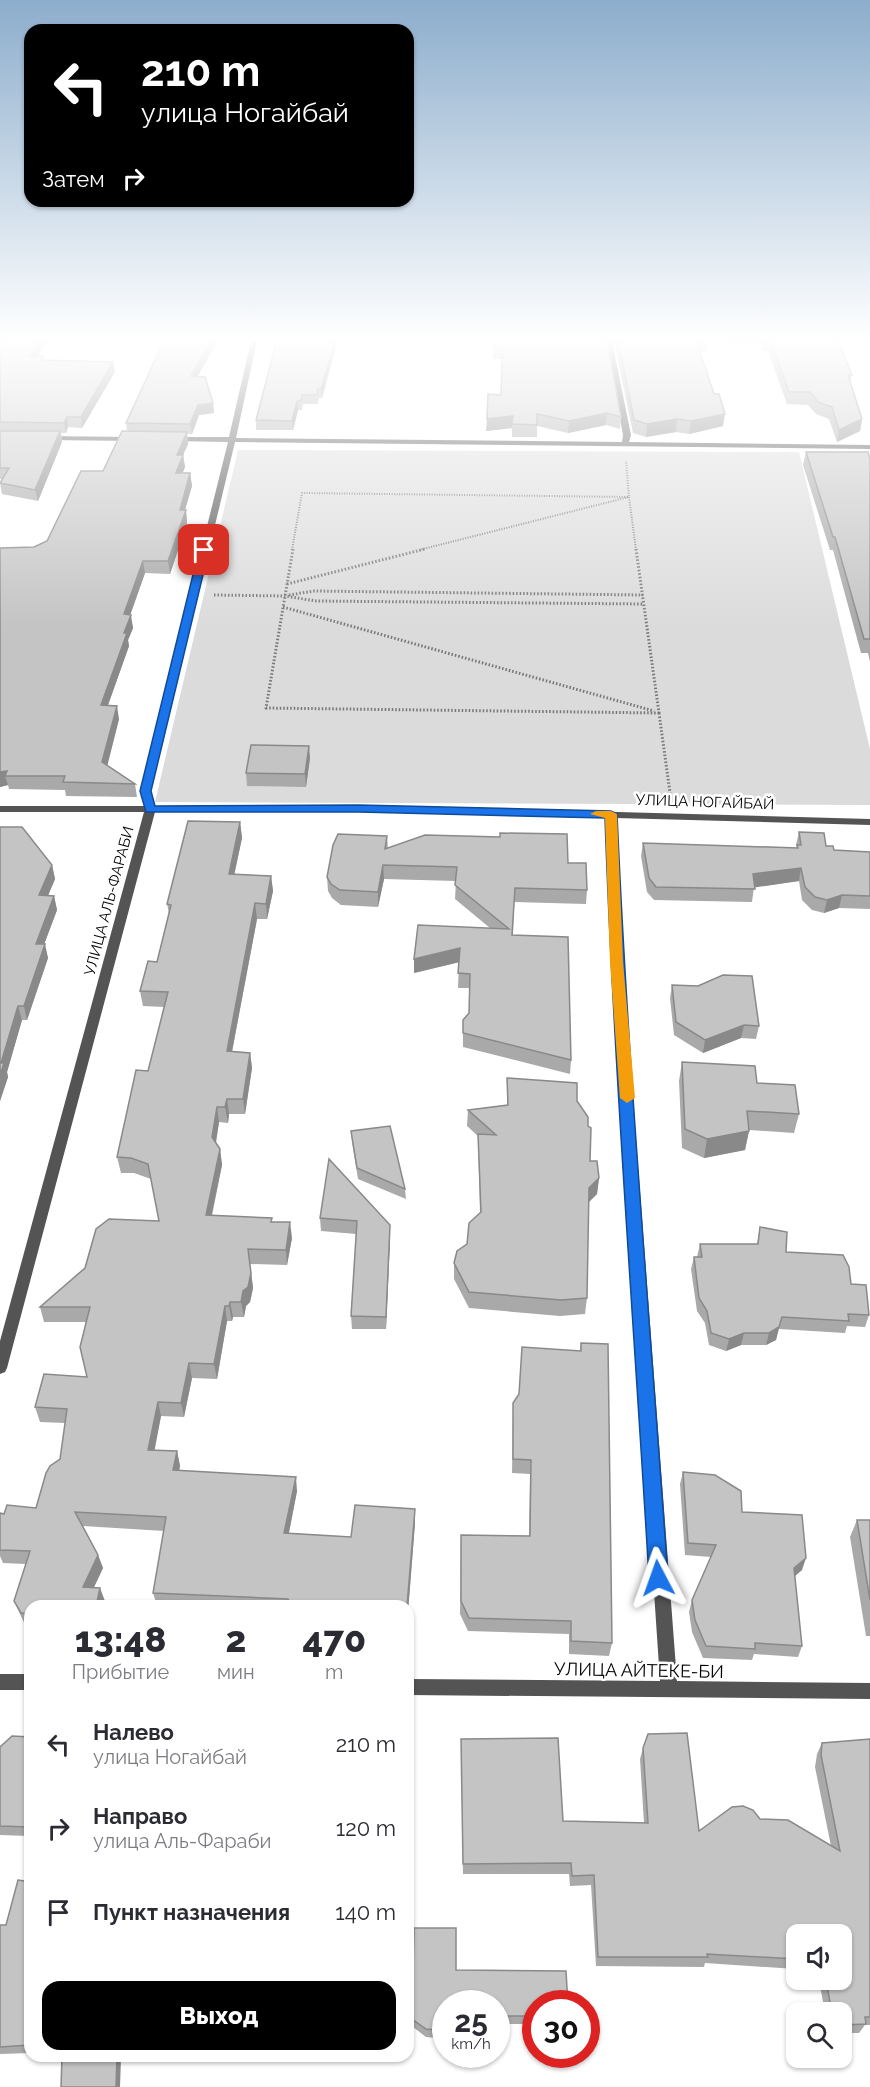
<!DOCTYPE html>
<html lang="ru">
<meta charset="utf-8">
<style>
:root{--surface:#fff;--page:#f2f2f3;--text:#2b2b33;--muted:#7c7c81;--accent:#000}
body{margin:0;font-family:Raleway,sans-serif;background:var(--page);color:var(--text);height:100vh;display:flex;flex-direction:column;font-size:22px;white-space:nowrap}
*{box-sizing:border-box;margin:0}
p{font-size:20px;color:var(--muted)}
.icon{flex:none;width:33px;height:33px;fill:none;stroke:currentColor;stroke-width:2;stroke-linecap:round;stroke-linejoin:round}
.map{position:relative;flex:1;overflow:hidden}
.side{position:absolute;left:24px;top:1600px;width:390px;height:462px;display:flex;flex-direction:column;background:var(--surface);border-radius:18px;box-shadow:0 2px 4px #0004}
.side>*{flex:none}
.top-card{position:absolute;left:24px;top:24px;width:390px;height:183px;border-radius:18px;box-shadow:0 2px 4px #0004;background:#000;color:#fff;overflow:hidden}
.fabs{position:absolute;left:786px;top:1924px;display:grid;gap:12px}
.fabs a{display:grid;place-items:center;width:66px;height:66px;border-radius:12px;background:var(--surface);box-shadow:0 2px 4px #0004;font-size:30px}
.speed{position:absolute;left:432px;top:1990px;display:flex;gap:12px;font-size:30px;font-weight:700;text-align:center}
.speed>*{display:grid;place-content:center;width:78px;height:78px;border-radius:50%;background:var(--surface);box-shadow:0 2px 4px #0004;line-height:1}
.speed small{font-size:15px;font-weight:400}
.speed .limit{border:9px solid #d22;background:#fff;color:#111}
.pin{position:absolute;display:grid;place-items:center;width:51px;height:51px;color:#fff;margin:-26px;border-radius:12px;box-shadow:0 3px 9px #0006}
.me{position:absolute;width:66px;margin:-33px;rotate:356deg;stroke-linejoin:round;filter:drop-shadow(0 0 4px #0008)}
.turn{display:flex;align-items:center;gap:21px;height:126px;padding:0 18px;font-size:27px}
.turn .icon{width:78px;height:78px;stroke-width:2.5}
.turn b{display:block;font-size:42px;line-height:51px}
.then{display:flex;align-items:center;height:57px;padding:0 18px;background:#0003;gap:12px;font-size:22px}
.eta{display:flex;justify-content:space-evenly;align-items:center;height:102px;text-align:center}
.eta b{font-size:36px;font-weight:800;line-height:42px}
.action{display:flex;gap:12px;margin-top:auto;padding:12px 18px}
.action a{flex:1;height:69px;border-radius:18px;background:var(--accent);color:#fff;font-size:24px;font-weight:800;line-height:69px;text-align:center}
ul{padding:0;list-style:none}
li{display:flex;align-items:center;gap:18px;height:84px;padding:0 18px}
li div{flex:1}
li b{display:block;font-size:22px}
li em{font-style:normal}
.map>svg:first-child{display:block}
.green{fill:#dbdbdb}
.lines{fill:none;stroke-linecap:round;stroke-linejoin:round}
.path-far1{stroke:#767676;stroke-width:2;stroke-dasharray:1 1.5;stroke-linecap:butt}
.path{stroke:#767676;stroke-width:3;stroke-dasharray:1.5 2;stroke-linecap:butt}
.street{fill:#545454;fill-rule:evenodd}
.wall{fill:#a9a9a9}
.shaded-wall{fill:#898989}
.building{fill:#c4c4c4;stroke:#898989;stroke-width:1.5}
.route{fill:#1a73e8;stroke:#114b97;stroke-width:1.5}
.slow{fill:#f59e0b}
.labels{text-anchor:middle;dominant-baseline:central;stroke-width:5;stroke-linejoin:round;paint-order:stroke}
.street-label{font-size:15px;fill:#000;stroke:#fff}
.near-street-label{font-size:18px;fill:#000;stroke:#fff}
</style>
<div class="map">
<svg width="870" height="2087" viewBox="0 0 870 2087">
<rect width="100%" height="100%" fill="#fff"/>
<path class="green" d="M238 450 799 452 870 749V805L155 802Z"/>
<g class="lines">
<path class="path-far1" d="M292 550 302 493 629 497 636 550
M419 550 629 497 626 461"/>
<path class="path" d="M293 549 266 708 659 713
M636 549 659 713
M287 584 425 549
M214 595 285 596 316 601 644 604
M289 595 314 591 643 595
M283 607 654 711
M659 713 671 800"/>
<path class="street" d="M252 336H258L236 438 622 442 623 435 605 336H611L631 435 629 442 870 445V449L235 442 151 791 154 806 359 805 870 819V825L616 818 623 967 677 1681 870 1683V1699L408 1695V1679L660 1681 612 967 606 818 359 811 155 812 7 1368 5 1372 0 1374V1341L144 812H0V806H144L141 791 228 442 172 441 168 439 172 437H229Z
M43 436 134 437 138 439 134 441 46 440 42 438Z
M0 1674H30V1690H0Z"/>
</g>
<path class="wall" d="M0 336 44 360 115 372 82 428 68 427 66 433H61L62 442 38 501 2 494 0 483 2 479H0Z
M278 336H337V342L322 398H319L318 404H303L302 410H298L293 430H256V420Z
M489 336H606L621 417 620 429 606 425 568 433 537 426V437H512V428L486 431 501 395 502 359H493L494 343H489Z
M613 336H836L852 375 850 383 862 419 860 431 837 442 829 419 816 414 808 405 787 404 768 351H762L760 344 707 343 706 352 700 351 723 426 689 434 676 432 646 437 633 433Z
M215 345 197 377 213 403 214 413 199 415 192 434H187L188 444 183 455 185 467 182 473H190L192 486 185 510H186L187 523 170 574 145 573 130 615 133 628 128 640 129 646 108 705 119 719 107 765 135 784 137 797 66 796 65 790 9 789 8 785 0 787V548L34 547 47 541 103 471 127 431 126 423Z
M806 452 870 459V662L868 653H861L833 550H830L803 465Z
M310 758 306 787 247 786 246 773Z
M240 822 242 838 234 875 271 876 273 891 267 919H257L232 1052 250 1053 252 1068 245 1114H229L228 1123 219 1122 216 1143 220 1149 222 1165 212 1216 272 1222 292 1238 287 1265 250 1264 253 1288 250 1302 246 1306 244 1317H233L232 1321H227L217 1379 192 1378 184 1417 161 1416 154 1450 177 1451 180 1466 179 1471 297 1491 289 1533 351 1537 415 1509V1523L408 1612V1606H157L153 1593 164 1531 83 1526 98 1555 103 1568 94 1587 105 1601 30 1606V1627H26L14 1601 26 1564 3 1563 0 1556V1513L4 1514 36 1508 60 1459 65 1423 40 1422 35 1407 87 1377 86 1322H44L40 1307 159 1221 151 1179 134 1173H121L117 1157 148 1071 164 1007 143 1006 140 991 157 962 169 913 167 904Z
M0 827 52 865 55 879 48 896H54L57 910 44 944 48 958 27 1020H22L7 1072 8 1077 0 1101Z
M799 832 834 850 870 852V909L839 908 824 913 812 910 802 900 799 881 754 887 752 902 654 900 647 892 641 856 643 843 797 848 796 845Z
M387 836 388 849 568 863 587 890 586 904 514 902 513 935 571 1060 570 1074 463 1047V1020L469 1013V988H458L459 962 414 973 490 928 455 899 456 881 384 879 378 907 341 905 332 898 328 891 327 877Z
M672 985 759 1026 756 1039 741 1038 703 1053 674 1035 670 998Z
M682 1062 757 1083 799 1114 794 1133 749 1130 745 1150 704 1158 682 1148 679 1081Z
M507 1078 577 1101 588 1126 590 1161 599 1178 597 1194 588 1202 587 1298 585 1314 560 1316 469 1308 454 1279V1263L467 1244 480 1213 478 1136 467 1126 468 1110 507 1105Z
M351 1131 405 1189 406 1199 358 1179 352 1142Z
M329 1159 390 1238 386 1329H352L351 1316 356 1234 321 1231 320 1218Z
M760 1227 786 1252 851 1284 869 1315 865 1327 847 1326 845 1333 779 1329 776 1340 766 1345H741L726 1351 709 1345 705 1323 697 1311 691 1269 694 1257H697L700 1244H757Z
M581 1343 612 1643 609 1656 569 1654V1634L468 1631 460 1614 461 1535 529 1536 530 1474 512 1473 513 1403 580 1351Z
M683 1472 742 1512 802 1570 795 1576 802 1646 798 1657 754 1654 752 1660 703 1658 692 1632 689 1612 692 1600 711 1557 685 1555 680 1484Z
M857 1520H870V1636H866L850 1537Z
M30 1737V1836L0 1835V1747Z
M461 1739 563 1821 644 1823 640 1759 643 1748 699 1831 760 1819 831 1846 815 1767 817 1754 822 1743 870 1739V2025H865L859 2033H842V2013H825L819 1980H842L796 1935V1969L705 1963 704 1967 596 1966 591 1885 570 1886 569 1874H463Z
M30 1882V2053L0 2054V1925H6Z
M456 1970 536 2004V2024H496V2004H446V2039L426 2037 413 2027 412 2019Z"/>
<path class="shaded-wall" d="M42 336H50L32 366 30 356Z
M213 336H218L215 345 192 387 191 376Z
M336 336H337V342L322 398 321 389Z
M113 362 115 372 82 428 81 417Z
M297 401 298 410 293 430 292 421Z
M213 403 214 413 199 415 192 434 190 424 198 405Z
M607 413 606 425 568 433 569 421Z
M725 414 723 426 689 434 691 421Z
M513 416 512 428 486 431 487 419Z
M67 417 68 427 66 433 64 423Z
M677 419 676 432 646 437 647 424Z
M862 419 860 431 837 442 839 430Z
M60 431 62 442 38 501 35 490Z
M187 432 188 444 183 455 185 467 178 485 176 473 177 455Z
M190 473 192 486 181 523 180 510Z
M186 510 187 523 170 574 168 561Z
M143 561 145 573 126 627 124 614Z
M131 615 133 628 128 640 129 646 103 719 101 705 124 633Z
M117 706 119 719 105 775 102 762Z
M309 746 310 758 306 787 305 774Z
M7 771 5 776 8 785 0 787V772Z
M240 822 242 838 231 890 229 874Z
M52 865 55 879 42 909 39 895Z
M383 865 384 879 378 907V892Z
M801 868 799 881 751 888 753 874Z
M271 876 273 891 267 919 266 904Z
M842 895 839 908 824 913 827 900Z
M54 896 57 910 39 958 36 944Z
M255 903 257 919 229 1067 227 1051Z
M45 944 48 958 27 1020 24 1006Z
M460 948V962L414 973V959Z
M18 1006 22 1020 7 1072 8 1077 0 1101V1075L1 1063Z
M744 1025 741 1038 703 1053 705 1040Z
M250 1053 252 1068 245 1114 243 1099Z
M227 1099 229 1114 228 1123 225 1107Z
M217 1107 219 1122 214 1153 212 1137Z
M749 1131 745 1150 704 1158 707 1139Z
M220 1149 222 1165 208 1231 206 1215Z
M599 1178 597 1194 587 1204 589 1188Z
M290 1222 292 1238 287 1265 286 1250Z
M390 1225V1238L386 1329V1317Z
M250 1264 253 1288 250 1302 246 1306 244 1317 241 1302Z
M230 1302 233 1317 232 1321 229 1306Z
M225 1306 227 1321 217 1379 214 1364Z
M779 1327 776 1340 766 1345 769 1333Z
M744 1333 741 1345 726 1351 729 1339Z
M189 1363 192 1378 184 1417 181 1403Z
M158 1402 161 1416 152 1464 148 1450Z
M177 1451 180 1466 176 1485 173 1470Z
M296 1477 297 1491 286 1547 284 1533Z
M415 1509V1523L408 1612V1606H407Z
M98 1555 103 1568 88 1600 83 1587Z
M806 1558 802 1570 790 1580 794 1568Z
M100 1588 105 1601 104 1606H96Z
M117 2056H121V2058L120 2087H116Z"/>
<path class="building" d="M0 336H42L30 356H44L41 360 113 362 81 417H67L64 423 0 422Z
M166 336H213L191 376 205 377 213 403 198 405 190 424 126 423Z
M278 336H336L321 389H318L317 395H302L301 401H297L292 421 256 420Z
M494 336H606L621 417 607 413 569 421 537 414V425L512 424 513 416 487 419 488 394 501 395 503 347H494Z
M617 336H706L707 340H696L714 394H719L725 414 691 421 677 419 647 424 634 420Z
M763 336H836L852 375H848L862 419 839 430 832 407 818 402 810 392H789L770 339H764Z
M0 431H60L35 490 0 483 9 468H0Z
M122 431 187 432 177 455H183L176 473H190L180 510H186L168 561H143L124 614 131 615 124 633H127L101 705 117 706 102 762 135 784 63 782 65 776H5L7 771 0 772V548L34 547 47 541 81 471H103Z
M806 452H868L870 459V639H864L835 537H833Z
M251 745 309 746 305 774 246 773Z
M188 821 240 822 229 874 271 876 266 904 255 903 227 1051 250 1053 243 1099H227L225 1107H217L212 1137 220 1149 206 1215 272 1218 271 1222H290L286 1250 248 1249 251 1273 248 1287 243 1291 241 1302H230L229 1306H225L214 1364 189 1363 181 1403 158 1402 148 1450 177 1451 173 1470 296 1477 284 1533 351 1537 355 1505 415 1509 407 1606H291L288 1599 153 1593 166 1517 75 1512 98 1555 83 1587 100 1588 96 1606H30V1614L21 1613 14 1601 30 1551 0 1550V1513L4 1514 7 1505 36 1508 46 1473 50 1466 60 1459 67 1409 35 1407 44 1374 87 1377 80 1347 90 1307H40L85 1268 96 1229 109 1219 159 1221 148 1164 131 1158 117 1157 136 1070 148 1071 168 992 140 991 148 961 157 962 171 905 167 904Z
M0 827H22L52 865 39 895 54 896 36 944H45L24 1006H18L1 1063H4L0 1075Z
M799 832 824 833 826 846H833L834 850 870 852V896L842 895 827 900 815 897 805 887 801 868 753 874 755 889 656 887 649 878 643 843 798 848 797 845H801Z
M500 833 567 834 568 863H586L587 890 515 888 512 935 568 937 571 1060 463 1033V1020L469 1013 470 974 458 973 460 948 414 959 418 925 509 929 455 885 457 867 383 865 378 892 340 890 331 884 327 877 333 845 338 834 387 836 385 849 425 835 500 837Z
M723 975 752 976 759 1026 744 1025 705 1040 676 1022 672 985 698 986Z
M682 1062 755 1066 757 1083 795 1085 799 1114 747 1111 749 1131 707 1139 685 1129Z
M507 1078 577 1083V1101L588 1117V1126L591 1128 590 1161H597L599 1178 589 1188 587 1298 561 1300 469 1292 454 1263 457 1251 467 1244 469 1223 481 1212 478 1134 496 1135 468 1110 508 1105Z
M390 1126 405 1189 357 1168 351 1131Z
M329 1159 390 1225 386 1317 351 1316 357 1221 320 1218Z
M760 1227 787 1232 786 1252 843 1255 849 1267 851 1284 866 1285 869 1315 848 1314 849 1321 782 1317 779 1327 769 1333H744L729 1339 711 1333 707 1311 699 1298 694 1257H702L700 1244H758Z
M581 1343 608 1344 612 1643 571 1641V1621L469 1618 461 1601V1535L530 1536 531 1460 513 1459V1403L519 1394 522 1347 581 1351Z
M683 1472 715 1475 741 1491 742 1512 802 1515 806 1558 794 1568 802 1646 755 1643V1649L706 1646 695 1620 692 1600 716 1545 688 1543Z
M857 1520H870V1600Z
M687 1733 699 1831 732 1807 743 1806 753 1810 760 1819 788 1820 840 1851 821 1755 822 1743 870 1739V2017H865L866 2024 842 2025V2013H832L826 1980H842V1935H796V1959L707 1954 708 1957H598L594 1875 572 1876 571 1863 463 1864 461 1739 558 1738 563 1821 648 1823 643 1748 648 1734Z
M12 1736 30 1737V1827L0 1826V1747Z
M18 1880 30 1882V2045L0 2047V1925H6Z
M414 1928H456V1970L566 1971 568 2004H536V2016H496V2004H446V2031L426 2029 412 2019Z
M62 2056H117L116 2087H61Z"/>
<linearGradient id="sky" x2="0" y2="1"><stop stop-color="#8cadcc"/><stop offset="0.54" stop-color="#fff"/><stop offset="1" stop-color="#fff" stop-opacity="0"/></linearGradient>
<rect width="870" height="628" fill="url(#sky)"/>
<path class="route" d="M204 548 209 550 151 791 155 806 359 805 611 811 617 814C628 1069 650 1323 668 1578L665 1584 658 1586 652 1584 649 1578C634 1324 614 1071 605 818L359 812H146L140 791 199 550Z"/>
<path class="slow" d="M611 811 617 814 623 962 635 1098 627 1103 620 1098 610 962 605 818 590 814 596 811Z"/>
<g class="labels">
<g class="street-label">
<text transform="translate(705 802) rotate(2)">УЛИЦА НОГАЙБАЙ</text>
<text transform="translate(109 901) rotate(-75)">УЛИЦА АЛЬ-ФАРАБИ</text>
</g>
<g class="near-street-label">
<text transform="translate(639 1670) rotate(1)">УЛИЦА АЙТЕКЕ-БИ</text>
</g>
</g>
</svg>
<div class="fabs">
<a><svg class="icon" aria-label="sound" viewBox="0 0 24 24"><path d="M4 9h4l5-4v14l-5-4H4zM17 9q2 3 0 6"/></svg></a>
<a><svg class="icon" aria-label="search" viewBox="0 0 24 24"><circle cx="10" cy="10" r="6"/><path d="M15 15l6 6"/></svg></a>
</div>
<div class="speed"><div>25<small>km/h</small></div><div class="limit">30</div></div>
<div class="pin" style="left:204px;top:550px;background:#d93025"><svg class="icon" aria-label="arrive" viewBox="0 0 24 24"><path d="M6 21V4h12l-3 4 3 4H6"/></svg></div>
<svg class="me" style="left:658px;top:1578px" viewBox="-20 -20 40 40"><path d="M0-17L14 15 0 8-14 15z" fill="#1a73e8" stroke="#fff" stroke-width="4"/></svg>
<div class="top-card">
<div class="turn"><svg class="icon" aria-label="left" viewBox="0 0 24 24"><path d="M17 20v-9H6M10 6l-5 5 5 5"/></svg><div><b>210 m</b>улица Ногайбай</div></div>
<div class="then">Затем<svg class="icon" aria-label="right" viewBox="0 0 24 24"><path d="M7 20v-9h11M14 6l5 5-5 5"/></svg></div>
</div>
<section class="side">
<div class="eta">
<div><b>13:48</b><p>Прибытие</p></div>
<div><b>2</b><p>мин</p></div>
<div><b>470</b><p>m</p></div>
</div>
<ul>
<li><svg class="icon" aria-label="left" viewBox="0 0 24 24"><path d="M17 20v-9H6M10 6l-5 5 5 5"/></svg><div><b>Налево</b><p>улица Ногайбай</p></div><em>210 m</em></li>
<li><svg class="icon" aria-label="right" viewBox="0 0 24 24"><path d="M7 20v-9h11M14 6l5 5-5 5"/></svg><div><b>Направо</b><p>улица Аль-Фараби</p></div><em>120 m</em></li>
<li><svg class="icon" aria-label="arrive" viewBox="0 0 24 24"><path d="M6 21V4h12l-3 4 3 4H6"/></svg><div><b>Пункт назначения</b></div><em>140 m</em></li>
</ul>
<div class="action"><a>Выход</a></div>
</section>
</div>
